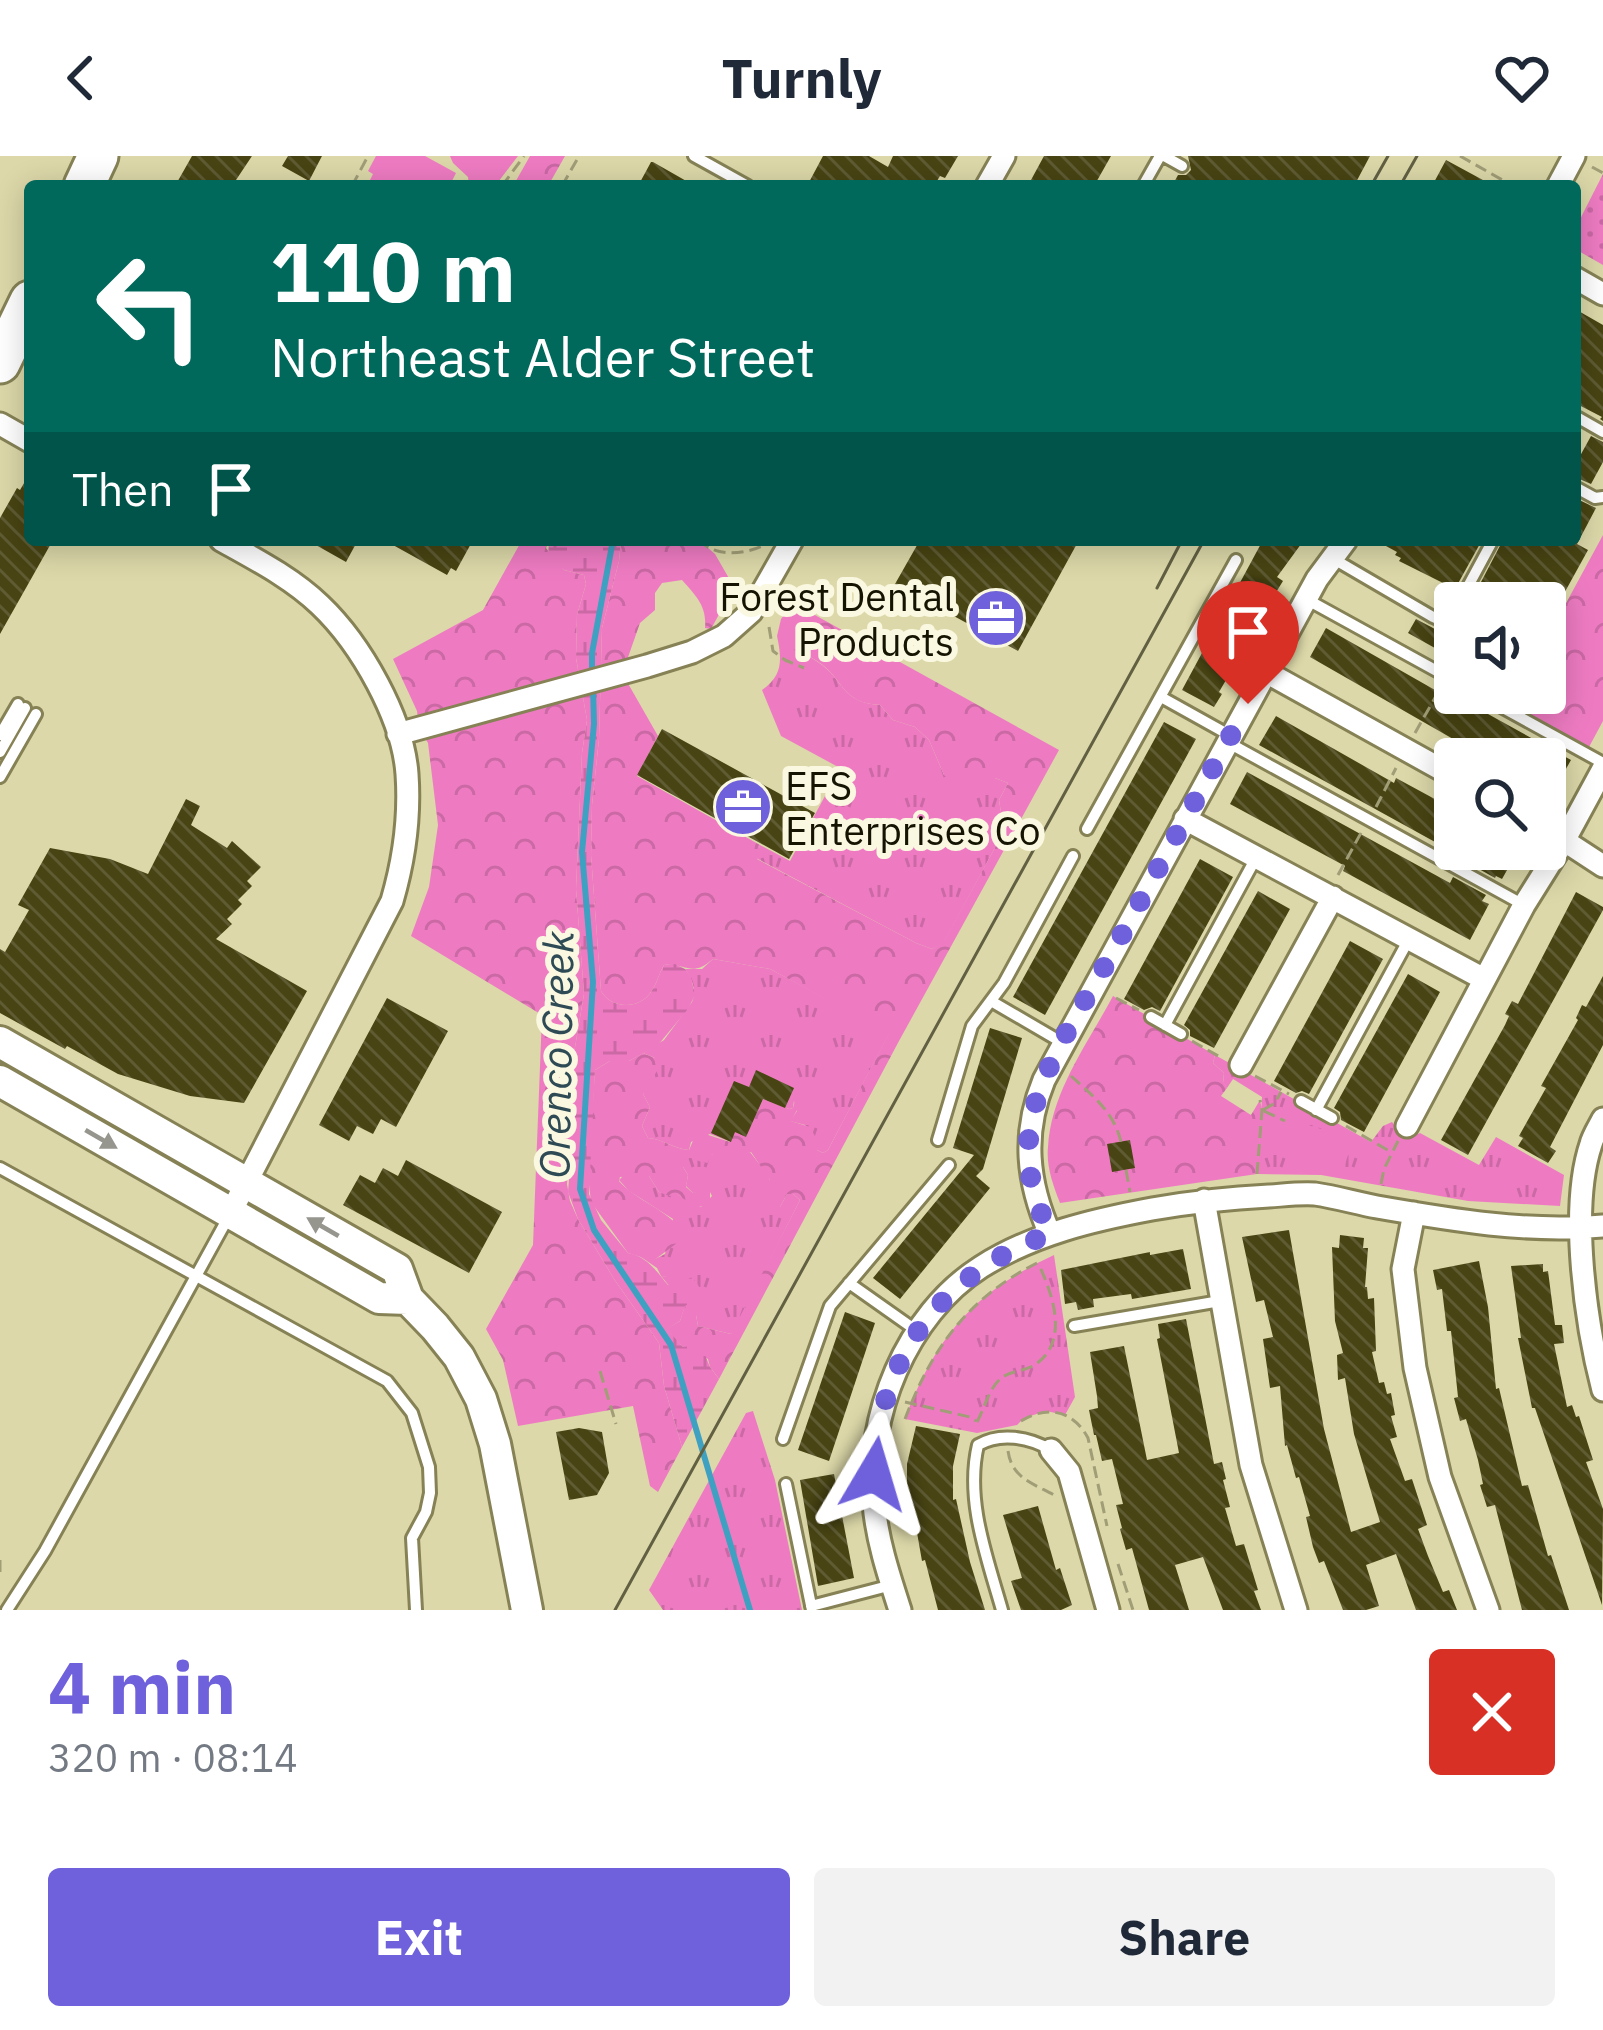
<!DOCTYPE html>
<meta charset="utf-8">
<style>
:root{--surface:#fff;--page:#f2f2f3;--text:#1f2937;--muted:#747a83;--accent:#6e61db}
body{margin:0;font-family:"IBM Plex Sans",sans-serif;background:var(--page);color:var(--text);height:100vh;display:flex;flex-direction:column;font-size:45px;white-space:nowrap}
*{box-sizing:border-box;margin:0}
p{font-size:39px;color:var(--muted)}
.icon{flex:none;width:66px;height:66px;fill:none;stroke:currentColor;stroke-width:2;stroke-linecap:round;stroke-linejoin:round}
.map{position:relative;height:1454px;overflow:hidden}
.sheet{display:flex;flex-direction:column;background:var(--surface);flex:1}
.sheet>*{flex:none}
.guide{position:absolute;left:24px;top:24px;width:1557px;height:366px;border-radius:12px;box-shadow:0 6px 30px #0003;background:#00695c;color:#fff;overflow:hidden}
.controls{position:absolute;left:1434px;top:426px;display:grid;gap:24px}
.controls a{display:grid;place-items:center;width:132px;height:132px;border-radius:12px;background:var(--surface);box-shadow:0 6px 30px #0003;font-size:60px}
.pin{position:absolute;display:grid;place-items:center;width:102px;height:102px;color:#fff;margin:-123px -51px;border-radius:50% 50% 50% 0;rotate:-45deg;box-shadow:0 0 12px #0007}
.pin .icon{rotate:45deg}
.me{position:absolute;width:132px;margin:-66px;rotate:7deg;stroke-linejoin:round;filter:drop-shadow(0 0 9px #0008)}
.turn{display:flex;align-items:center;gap:42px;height:252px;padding:0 48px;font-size:54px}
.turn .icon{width:156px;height:156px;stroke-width:2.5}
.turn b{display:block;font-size:84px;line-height:102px}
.then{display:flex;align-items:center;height:114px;padding:0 48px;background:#0003;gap:24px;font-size:45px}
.round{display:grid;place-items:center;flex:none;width:126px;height:126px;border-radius:12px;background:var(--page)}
.overview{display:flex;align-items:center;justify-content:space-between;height:204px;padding:0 48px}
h1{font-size:72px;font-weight:800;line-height:90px;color:var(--accent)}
.cta{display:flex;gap:24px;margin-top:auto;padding:24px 48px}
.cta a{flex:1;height:138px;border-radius:12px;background:var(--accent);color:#fff;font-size:48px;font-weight:800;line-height:138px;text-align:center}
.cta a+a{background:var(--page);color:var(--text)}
header{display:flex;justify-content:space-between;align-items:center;height:156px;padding:0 48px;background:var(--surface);font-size:54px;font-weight:800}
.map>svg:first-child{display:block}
.grass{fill:url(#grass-tufts)}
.forest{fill:url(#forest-crowns)}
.wetland{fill:url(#wetland-marsh)}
.park{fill:url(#park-dots)}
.pitch{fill:#ee7bc2}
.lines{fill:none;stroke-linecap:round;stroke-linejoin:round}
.stream{stroke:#3fa1c1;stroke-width:6}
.building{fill:url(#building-back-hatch)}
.lane-casing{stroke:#868256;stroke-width:16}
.street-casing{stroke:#868256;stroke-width:27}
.secondary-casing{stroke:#868256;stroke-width:36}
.highway-casing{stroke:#868256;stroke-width:45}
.path{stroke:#a09d77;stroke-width:3;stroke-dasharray:12 6;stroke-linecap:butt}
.lane{stroke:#fff;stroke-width:10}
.street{stroke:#fff;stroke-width:21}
.secondary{stroke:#fff;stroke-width:30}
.highway{stroke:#fff;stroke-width:39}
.tram{stroke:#626043;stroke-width:3}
.oneway{fill:#96958e}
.route{stroke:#6e61db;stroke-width:21;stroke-dasharray:0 37.8}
.labels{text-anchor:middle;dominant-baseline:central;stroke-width:12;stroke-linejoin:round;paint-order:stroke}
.poi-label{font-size:39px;fill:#151403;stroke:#faf8e0;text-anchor:end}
.water-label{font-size:42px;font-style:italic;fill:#2d4a55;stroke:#faf8e0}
</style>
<header><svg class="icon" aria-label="back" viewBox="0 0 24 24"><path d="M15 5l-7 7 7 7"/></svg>Turnly<svg class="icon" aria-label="heart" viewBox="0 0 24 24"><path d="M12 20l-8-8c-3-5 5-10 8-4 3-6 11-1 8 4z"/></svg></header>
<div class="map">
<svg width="1603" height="1454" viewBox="0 0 1603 1454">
<defs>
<pattern id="grass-tufts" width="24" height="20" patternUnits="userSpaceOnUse" patternTransform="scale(3)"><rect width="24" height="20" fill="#ee7bc2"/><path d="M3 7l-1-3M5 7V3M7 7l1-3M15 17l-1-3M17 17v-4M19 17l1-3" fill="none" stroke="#cb69a5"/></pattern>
<pattern id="forest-crowns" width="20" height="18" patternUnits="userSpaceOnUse" patternTransform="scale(3)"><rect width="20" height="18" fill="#ee7bc2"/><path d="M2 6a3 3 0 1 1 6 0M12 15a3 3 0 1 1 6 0" fill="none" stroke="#cb69a5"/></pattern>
<pattern id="wetland-marsh" width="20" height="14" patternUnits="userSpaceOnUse" patternTransform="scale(3)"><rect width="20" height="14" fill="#ee7bc2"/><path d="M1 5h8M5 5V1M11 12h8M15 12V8" fill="none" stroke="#cb69a5"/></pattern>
<pattern id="park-dots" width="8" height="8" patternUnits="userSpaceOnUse" patternTransform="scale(3)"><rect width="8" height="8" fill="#ee7bc2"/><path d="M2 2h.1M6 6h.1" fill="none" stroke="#cb69a5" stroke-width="1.8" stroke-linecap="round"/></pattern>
<pattern id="building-back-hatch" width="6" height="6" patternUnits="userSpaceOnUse" patternTransform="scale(3)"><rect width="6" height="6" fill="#484413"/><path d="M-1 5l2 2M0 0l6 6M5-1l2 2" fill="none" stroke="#5f5b33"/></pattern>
</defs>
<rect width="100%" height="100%" fill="#dcd8a9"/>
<path class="grass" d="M450 0H518L495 30H469L468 21 453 7Z
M777 480C787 493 804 496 818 506 844 523 841 547 880 549L893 564 915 571 929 584 944 619 995 622 1008 627 999 644 1004 675 943 788 932 793 916 787 756 702 760 689 790 705 840 612 781 580 762 534C783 520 782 503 777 480Z
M713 803 770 813 890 876 828 994 823 997 817 994 805 969 790 965 797 955 794 945 793 952 789 953 763 943 747 981 731 986 710 978 691 986 689 994C674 993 663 983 648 982L642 970 650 951 643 938 655 902 643 897 664 884 692 846C697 834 692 823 685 813H702Z
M1215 899 1371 986 1383 970 1392 966C1399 976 1408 983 1420 977L1479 1009 1496 981 1564 1019 1560 1050 1468 1045 1321 1019 1257 1018 1262 941 1233 923 1227 932 1223 927 1224 917 1213 907Z
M750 996 768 1019 780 1051 787 1038H793L800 1044 735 1173 731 1178 698 1170 696 1159 679 1123 661 1120 657 1112 638 1099 653 1104 665 1098 673 1063 629 1035 619 1024 624 1019 649 1020 659 1036 678 1039 701 1051 712 1040 710 1036 693 1037 686 1030 688 1019 683 1011V999L709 1000 712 998 730 1003Z
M1054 1099 1075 1241 1065 1259 1046 1255 1024 1262 1017 1269 977 1277 905 1263C936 1180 974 1136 1054 1099Z
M753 1255 775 1324 802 1454H663L649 1434 746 1257Z"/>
<path class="forest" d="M530 0H565L548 30H513Z
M1603 379V565L1589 591 1510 550 1518 537H1545V486Z
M522 384H549L546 392 564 414 584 419 586 428 577 459 576 502 587 564 582 597 576 733 584 838 572 909 575 943 567 1028 570 1045 578 1063 614 1123 659 1187 664 1230 682 1291 658 1336 650 1330 633 1250 518 1270 503 1204 486 1173 533 1089 542 859 411 780 429 731 438 669 428 587 419 572 417 555 393 503 483 454Z
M621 384H699L715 398 734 431 711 473 705 472C707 450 696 440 682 424L662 427 655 437V454L640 467 626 507V524L658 580 637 620 760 689 757 703 916 787 932 793 943 787 1004 675 999 644 1008 627 995 622 984 631H956L944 619 929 584 915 571 893 564 880 549C840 547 844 522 817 505 805 497 792 495 781 487L777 480 781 463 789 452 804 453 1059 594 899 885 719 1223 710 1211 708 1203 683 1191 666 1173 680 1165 685 1149 661 1120 694 1123 701 1134 696 1159 698 1170 731 1178 800 1044 793 1038H787L780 1051 772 1054 767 1042 770 1024 751 996 723 1007 712 998 707 1008 683 999V1011L688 1019 686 1031 693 1037 705 1034 710 1036V1044L705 1050 696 1051 678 1039 669 1040 659 1036 649 1020 620 1021 619 1025C636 1044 663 1052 679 1071L677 1087 653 1105 628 1097 591 1046 588 1020 595 914 610 905H629L643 897 655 902 660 910 643 938 650 951 642 970 648 982C664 983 673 993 689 994L695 980 699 976 730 986 735 976 746 981 763 943 789 953 793 952 797 937H801L802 945 791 965 810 971 818 986 817 994 823 997 828 994 889 877 770 813 713 803C691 822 687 807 664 809 659 817 657 828 651 836 639 854 611 853 601 835L591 699 592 649 599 583 602 472 619 405Z
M1113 840 1215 899 1213 907 1224 917 1223 926 1227 932 1221 940 1251 959 1260 944 1262 954 1257 1018 1060 1047C1053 1029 1046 1010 1048 991 1051 936 1088 887 1113 840Z"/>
<path class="wetland" d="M549 384H621L619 405 602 472 599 583 592 649 591 699 601 835C611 853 639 854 651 836 657 828 659 817 664 809L675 808 685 813 691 821 695 839 688 853 658 889 629 905H610L595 914 589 1038 601 1064 628 1097C648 1101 656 1115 668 1129 680 1130 687 1133 692 1145L685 1150 680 1165 667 1173 683 1191 693 1190 703 1194 710 1211 719 1223 682 1291 664 1230 659 1187 614 1123 578 1063 568 1036 570 1011 566 993 575 943 572 909 584 838 576 733 582 597 587 564 576 502 577 459 586 428 584 419 564 414 548 401Z"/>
<path class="park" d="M1603 18V109L1575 93V73Z"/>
<path class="pitch" d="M376 0H425L456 17 452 25 459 30H367L373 18 368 15Z
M1286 962 1353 983 1343 1015 1276 995Z"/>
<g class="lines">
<path class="stream" d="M592 516V497L613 384
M593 530 594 568 582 696 593 826 580 1033 594 1074 671 1189 750 1454"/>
</g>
<path class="building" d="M192 0H252L232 30H175Z
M288 0H322L309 25 282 10Z
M823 0H869L888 11 893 0H958L945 22 940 20 934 30H807Z
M1044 0H1111L1094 30H1041L1031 24Z
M1188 0H1370L1354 30H1316L1304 24 1301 30H1172L1178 19H1186L1191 14Z
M1446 4 1494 30H1432Z
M651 6H653L695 30H638Z
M1575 153 1603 169V265L1600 263 1602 261 1575 247Z
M1591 280 1603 286V306L1591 328 1575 321V298L1580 300Z
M30 317V384H53L0 478V362L17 332 20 334Z
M1575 342 1596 352 1577 388 1588 394 1545 472V447H1470L1503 384H1569L1575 387Z
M307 384H358L346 406Z
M384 384H473L456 415 451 412 447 419Z
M920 384H1079L1018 495 895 428Z
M1263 384H1304L1277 421 1283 425 1255 470 1257 471 1219 536 1222 538 1214 551 1182 534Z
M1375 384H1482L1455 433 1399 405 1401 402 1395 399 1397 396Z
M1416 463 1450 481 1442 496 1408 477Z
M1326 472 1442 538 1443 536 1450 537 1571 604 1545 650V603H1488L1310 501Z
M1276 560 1394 627 1396 622 1455 654V697L1259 589Z
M1164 566 1196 583 1045 859 1013 841Z
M662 573 815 657 789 703 637 619Z
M1247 616 1450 727 1453 721 1486 739 1482 745 1489 748 1470 784 1343 715 1345 710 1230 648Z
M186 643 200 650 191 669 227 692 232 685 261 711 247 725 252 730 238 744 242 748 227 763 232 768 216 783 307 835 244 947 190 940 118 918 67 890 65 893 0 857V793L5 796 29 754 18 749 50 692 110 703 148 718Z
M1469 693H1519L1502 723 1496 720 1495 722 1463 704Z
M1200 703 1233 721 1160 855 1152 851 1144 854 1124 843Z
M1258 735 1290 753 1214 892 1190 880V874L1184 869Z
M1576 736 1603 751V754L1468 999 1441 984 1505 869 1509 860 1505 858 1512 845 1518 848Z
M1350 785 1383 803 1309 938 1302 935 1296 937 1274 925Z
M1408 818 1440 836 1364 976 1341 964 1340 956 1334 952Z
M1603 820V889L1550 991 1556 995 1548 1007 1518 990 1523 982 1519 980 1546 932 1541 930 1578 864 1576 862 1582 849 1586 851Z
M387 842 448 875 396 971 381 963 373 978 357 970 349 985 319 969Z
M990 872 1022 882 983 1013 976 1020 990 1032 900 1143 873 1122 974 999 953 992Z
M756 914 794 932 785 952 763 943 746 981 735 976 731 986 711 977 734 925 749 931Z
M1130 984 1135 1012 1112 1016 1107 988Z
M406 1004 502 1056 469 1117 343 1049 360 1019 375 1027 383 1012 398 1020Z
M1289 1074 1324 1273 1351 1376 1380 1366 1354 1278 1345 1222 1338 1224 1337 1199 1343 1197 1335 1165 1332 1091 1339 1092 1340 1079 1364 1082 1363 1092H1368L1365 1131H1367L1368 1143 1374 1142 1376 1195 1372 1196 1379 1227 1384 1226 1387 1238 1391 1237 1395 1259 1391 1260 1397 1281 1390 1283 1405 1325 1412 1323 1427 1369 1418 1373 1428 1400 1443 1436 1449 1434 1457 1454H1416L1396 1398 1366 1409 1379 1450 1366 1454H1343L1324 1405 1319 1407 1313 1391 1306 1361 1310 1360 1299 1321 1296 1322 1287 1289 1285 1290 1280 1230 1270 1232 1263 1183 1273 1181 1264 1144 1256 1146 1242 1081Z
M1183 1093 1191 1133 1132 1143 1131 1138 1093 1143 1094 1151 1078 1154 1076 1146 1065 1148 1061 1114 1150 1096V1099Z
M1479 1105 1488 1151 1496 1233 1499 1232 1522 1330 1528 1329 1548 1400 1551 1399 1569 1454H1522L1495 1349 1487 1351 1480 1329 1483 1328 1478 1304 1466 1263 1460 1265 1454 1242 1458 1241 1451 1175H1447L1442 1133 1437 1134 1433 1114Z
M1543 1108V1116L1548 1115 1555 1169H1562L1564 1187 1554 1188 1567 1251 1572 1249 1576 1261 1579 1260 1593 1304 1586 1306 1603 1353 1602 1449 1535 1252H1532L1518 1182H1521L1511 1110Z
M845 1156 875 1167 829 1305 798 1294Z
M1186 1163 1214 1308 1222 1306 1226 1323 1223 1324 1230 1351 1225 1352 1236 1390 1244 1388 1258 1434 1254 1435 1261 1454H1223L1203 1401 1175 1409 1189 1454H1149L1132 1392 1126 1394 1120 1373 1122 1372 1116 1349 1123 1348 1112 1303 1102 1305 1096 1279H1094L1089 1254 1098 1252 1097 1240 1090 1196 1124 1190 1147 1304 1179 1297 1157 1183 1160 1182 1158 1168Z
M916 1270 960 1278 953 1310V1344L956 1343 970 1406 985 1454H938L925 1404 922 1405 910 1337H907V1308Z
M579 1272 602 1276 609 1317 597 1339 569 1344 556 1276Z
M834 1318 854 1422 818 1430 800 1324Z
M1038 1350 1056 1414 1060 1412 1072 1449 1061 1454H1021L1011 1425 1022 1422 1003 1359Z"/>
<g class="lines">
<defs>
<path id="lane" d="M694 0 748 30
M1164 0 1182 10
M1143 30 1160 0
M1575 260 1603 276
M1575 331 1595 342 1603 341
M1332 402 1433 461 1442 465 1451 460 1455 454
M1306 443 1455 525
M1459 447 1493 384
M1476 537 1603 607
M1161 541 1231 580
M0 579 18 548
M1227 586 1524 749
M0 596 25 552
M0 621 36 558
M1087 673 1236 404
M991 845 1063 887
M1151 861 1181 878
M1165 869 1257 700
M1301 945 1332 962
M1316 954 1409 783
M938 984 972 870 1004 827 1073 700
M0 1012 387 1225 412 1257 429 1311 430 1337 426 1356 412 1382 416 1454
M849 1127 917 1175
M1074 1170 1220 1145
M783 1283 830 1150 949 1009
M786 1328 812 1454
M811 1450 892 1429
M7 1454 45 1395 229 1060
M1002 1454C987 1401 965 1344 978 1289 1000 1276 1029 1281 1051 1294"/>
<path id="street" d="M987 30 1004 0
M1558 30 1574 0
M1575 122 1603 138
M0 268 30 285
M221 384C255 403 292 422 320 449 361 488 403 562 407 618 410 661 404 704 392 745L230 1058
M1266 516 1455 621
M398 578 647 510 692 496 724 480 751 456 792 384
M1185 663 1484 823
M1545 672 1603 710
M1241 909 1333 741
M1603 963C1599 971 1593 980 1591 988 1569 1053 1586 1169 1603 1234
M1407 970 1524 749 1564 685 1603 613
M1204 1044 1251 1309 1296 1454
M1414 1057 1403 1113 1415 1212 1440 1321 1488 1454
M1050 1078C1027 1026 1022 977 1044 924L1317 423 1346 384
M1051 1294 1069 1316 1108 1454
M900 1454C889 1420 877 1384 874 1348 865 1261 906 1159 981 1111 1033 1078 1093 1064 1152 1053 1192 1046 1229 1042 1269 1040 1284 1039 1300 1037 1315 1038 1336 1041 1356 1047 1377 1051 1452 1064 1527 1077 1603 1070"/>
<path id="secondary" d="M0 886 397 1113 408 1143 435 1171 459 1201 481 1243 495 1288 527 1454
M0 925 379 1142 408 1143"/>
<path id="highway" d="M84 30 98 0
M0 207 30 145"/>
</defs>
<use href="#lane" class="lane-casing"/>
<use href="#street" class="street-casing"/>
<use href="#secondary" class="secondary-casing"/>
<use href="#highway" class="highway-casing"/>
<path class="path" d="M1460 0 1513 30
M1592 11 1603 17
M352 30 368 0
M502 30 524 0
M562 30 579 0
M699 384C714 401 743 399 762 390
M769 471 773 495 785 504 804 512
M1415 577 1440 533
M1376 651 1396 612
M1338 719 1362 675
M1116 842 1139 854
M1192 885 1220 901
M1071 920C1093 940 1114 956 1121 986
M1255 920 1289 938
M1263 954 1275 947 1281 936
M1264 955 1285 965
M1346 970 1391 996
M1126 1014 1130 1036
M1257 1018 1262 954 1260 944
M1381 1028 1384 1013 1398 985
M600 1215 616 1268
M905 1246 970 1261 976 1265
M905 1263C932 1192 968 1142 1037 1107
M1021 1265C1047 1249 1073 1254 1088 1282L1107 1370
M977 1266C984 1253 989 1233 1000 1223 1010 1214 1025 1216 1036 1208 1069 1185 1053 1139 1039 1109
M1008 1295C1012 1322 1032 1327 1054 1339
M0 1404V1420
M1118 1408 1133 1454"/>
<use href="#lane" class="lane"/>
<use href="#street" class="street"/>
<use href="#secondary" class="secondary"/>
<use href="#highway" class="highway"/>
<path class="tram" d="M1371 30 1388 0
M1400 30 1417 0
M1157 432 1182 384
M615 1454 1204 384"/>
</g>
<defs><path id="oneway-solid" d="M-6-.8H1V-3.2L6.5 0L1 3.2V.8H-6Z" transform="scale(3)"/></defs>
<g class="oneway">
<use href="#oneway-solid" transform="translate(101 983) rotate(30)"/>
<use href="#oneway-solid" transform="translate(323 1071) rotate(-150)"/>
</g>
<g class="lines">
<path class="route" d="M874 1318C878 1201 941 1118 1050 1078 1036 1047 1025 1015 1029 980 1034 923 1079 856 1107 806 1154 720 1201 634 1248 548"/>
</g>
<defs>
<symbol id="office-disc" viewBox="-11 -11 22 22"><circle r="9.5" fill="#6e61db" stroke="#faf8e0"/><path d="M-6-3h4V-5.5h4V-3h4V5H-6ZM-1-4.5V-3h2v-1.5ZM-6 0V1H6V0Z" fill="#fff"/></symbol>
</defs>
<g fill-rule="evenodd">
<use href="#office-disc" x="963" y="429" width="66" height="66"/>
<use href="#office-disc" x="710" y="618" width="66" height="66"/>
</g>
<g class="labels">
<g class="poi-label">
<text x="954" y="440">Forest Dental<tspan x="954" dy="45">Products</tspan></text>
<text x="785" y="629" text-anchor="start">EFS<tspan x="785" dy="45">Enterprises Co</tspan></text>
</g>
<g class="water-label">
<text transform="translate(556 899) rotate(-89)">Orenco Creek</text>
</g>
</g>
</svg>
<div class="controls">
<a><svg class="icon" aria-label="sound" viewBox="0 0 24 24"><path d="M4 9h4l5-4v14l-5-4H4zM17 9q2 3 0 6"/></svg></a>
<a><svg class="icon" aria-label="search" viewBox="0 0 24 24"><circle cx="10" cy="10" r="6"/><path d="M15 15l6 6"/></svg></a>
</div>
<div class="pin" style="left:1248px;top:548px;background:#d93025"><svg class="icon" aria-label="arrive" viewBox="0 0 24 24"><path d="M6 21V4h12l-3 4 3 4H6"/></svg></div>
<svg class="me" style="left:874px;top:1318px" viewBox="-20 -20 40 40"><path d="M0-17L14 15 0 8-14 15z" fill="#6e61db" stroke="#fff" stroke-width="4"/></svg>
<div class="guide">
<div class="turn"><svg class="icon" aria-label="left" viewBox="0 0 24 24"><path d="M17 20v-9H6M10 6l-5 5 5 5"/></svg><div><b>110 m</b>Northeast Alder Street</div></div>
<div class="then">Then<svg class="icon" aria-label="arrive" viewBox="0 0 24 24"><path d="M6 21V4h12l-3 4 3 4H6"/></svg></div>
</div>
</div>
<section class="sheet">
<div class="overview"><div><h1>4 min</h1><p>320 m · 08:14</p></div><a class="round" style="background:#d93025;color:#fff"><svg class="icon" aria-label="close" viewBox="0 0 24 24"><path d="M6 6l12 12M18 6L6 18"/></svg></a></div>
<div class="cta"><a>Exit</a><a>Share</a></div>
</section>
